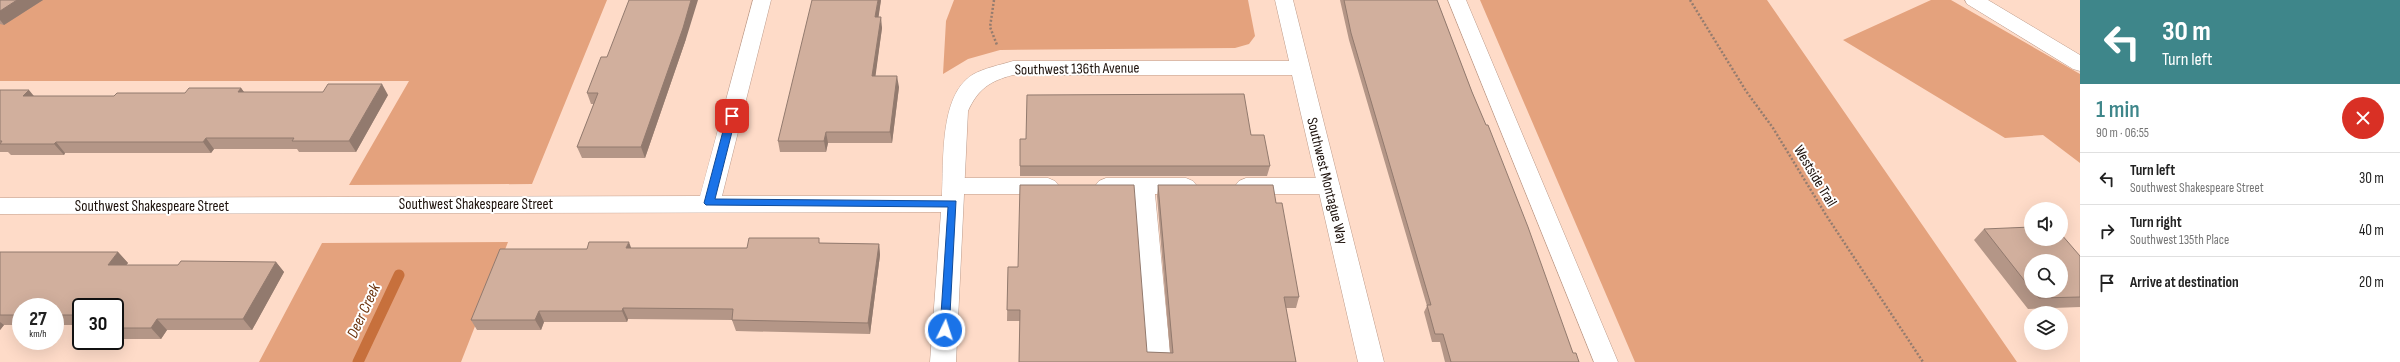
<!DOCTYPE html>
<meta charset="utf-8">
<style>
:root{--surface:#fff;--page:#f2f2f2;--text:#222;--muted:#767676;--line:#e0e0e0;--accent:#3e868a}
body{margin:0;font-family:"Sofia Sans Condensed",sans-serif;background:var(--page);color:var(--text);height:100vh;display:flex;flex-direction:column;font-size:15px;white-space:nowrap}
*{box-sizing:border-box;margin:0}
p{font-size:13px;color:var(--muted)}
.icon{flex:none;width:22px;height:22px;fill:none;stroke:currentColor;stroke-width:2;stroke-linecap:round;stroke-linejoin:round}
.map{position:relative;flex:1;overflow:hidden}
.sheet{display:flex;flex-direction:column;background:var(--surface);width:320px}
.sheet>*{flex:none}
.guide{background:#3e868a;color:#fff;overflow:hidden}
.fabs{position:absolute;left:2024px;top:202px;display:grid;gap:8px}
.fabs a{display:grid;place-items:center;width:44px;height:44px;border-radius:50%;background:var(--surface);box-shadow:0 4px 16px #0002;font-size:20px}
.speed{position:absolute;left:12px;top:298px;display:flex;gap:8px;font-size:20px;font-weight:700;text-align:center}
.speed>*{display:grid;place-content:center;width:52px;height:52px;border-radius:50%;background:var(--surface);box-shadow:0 4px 16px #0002;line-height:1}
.speed small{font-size:10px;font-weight:400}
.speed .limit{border:2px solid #111;border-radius:6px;background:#fff;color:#111}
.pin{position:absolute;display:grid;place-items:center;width:34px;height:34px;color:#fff;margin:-17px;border-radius:8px;box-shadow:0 2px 6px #0006}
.me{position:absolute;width:44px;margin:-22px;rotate:4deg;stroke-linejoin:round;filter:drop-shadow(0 0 3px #0008)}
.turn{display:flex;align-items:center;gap:14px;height:84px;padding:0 16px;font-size:18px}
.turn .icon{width:52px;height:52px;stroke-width:2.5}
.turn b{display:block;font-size:28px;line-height:34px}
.round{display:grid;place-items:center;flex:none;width:42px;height:42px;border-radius:21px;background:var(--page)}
.headline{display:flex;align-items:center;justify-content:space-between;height:68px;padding:0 16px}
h1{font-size:24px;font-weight:600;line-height:30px;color:var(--accent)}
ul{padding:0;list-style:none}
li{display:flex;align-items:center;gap:12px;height:52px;padding:0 16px;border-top:1px solid var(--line)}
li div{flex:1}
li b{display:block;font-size:15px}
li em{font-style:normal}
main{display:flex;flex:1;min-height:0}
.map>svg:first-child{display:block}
.green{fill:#e4a27d}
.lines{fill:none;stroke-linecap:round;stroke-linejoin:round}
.stream{stroke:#c7703c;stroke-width:11}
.lane-casing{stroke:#bd9b8a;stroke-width:1}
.street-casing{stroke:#bd9b8a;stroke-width:1}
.path{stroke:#947c6f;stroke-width:2.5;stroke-dasharray:2 2;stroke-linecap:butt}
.lane{fill:#fff;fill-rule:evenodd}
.street{fill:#fff;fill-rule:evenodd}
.wall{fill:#b49687;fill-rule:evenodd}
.shaded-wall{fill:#927a6e}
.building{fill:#d1af9d;stroke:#927a6e}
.route{fill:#1a73e8;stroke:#114b97}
.labels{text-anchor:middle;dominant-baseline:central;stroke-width:4;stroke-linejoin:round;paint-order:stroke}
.street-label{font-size:15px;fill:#1b0f09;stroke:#fff}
.water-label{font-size:16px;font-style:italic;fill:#6c330c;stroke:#fff}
</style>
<main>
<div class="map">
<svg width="2080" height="362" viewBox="0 0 2080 362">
<rect width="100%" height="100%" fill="#fedbc8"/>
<path class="green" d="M0 0H607L532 184 349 185 409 81H0Z
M954 0H1248L1255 36 1249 44 1235 48 1000 50 968 59 943 74 946 21Z
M1480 0H1767L2017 362H1635Z
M1931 0H1951L2080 74V163L2043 135 2005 138 1843 40Z
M508 242 461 362H259L322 243Z"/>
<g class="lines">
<path class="stream" d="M358 362 399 275"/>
<defs>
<path id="lane" d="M1448 0H1466L1618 362H1594Z
M954 178H1048L1055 181 1059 186 1055 191 1048 194H954L947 191 943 186 947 181Z
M1106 178H1186L1193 181 1197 186 1193 191 1186 194H1155L1171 362H1147L1134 194H1106L1099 191 1095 186 1099 181Z
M1246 178H1329L1336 181 1340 186 1336 191 1329 194H1246L1239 191 1235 186 1239 181Z"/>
<path id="street" d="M753 0H771L722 196H942C944 161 939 96 972 75 984 68 1000 65 1013 61H1289L1275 0H1293L1384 362H1358L1292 75H1013C990 81 978 89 968 111L956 362H930L941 212 0 214V198L700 196Z
M1965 0H1988L2080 55V71L2073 69 1967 4Z"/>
</defs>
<use href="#lane" class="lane-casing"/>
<use href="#street" class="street-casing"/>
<path class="path" d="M994 0 990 27 997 45
M1690 0 1746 91 1773 128 1826 215 1923 362"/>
<use href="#lane" class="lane"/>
<use href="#street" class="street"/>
</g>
<path class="wall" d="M0 0H43L4 25 0 24Z
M881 0 878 17 882 28 875 76 899 87 892 143H828L826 152H780L778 141Z
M1340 0H1437L1472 92 1573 353 1579 362H1445L1440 342H1432L1424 312 1427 306 1349 40Z
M686 39 645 158H582L577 147 594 104H591L587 93Z
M241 88 244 92 388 95 356 152H299L297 149H214L211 153H65L64 155H11L8 152H0V90L34 96H114L185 93Z
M1251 135 1270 166 1267 176H1020V166Z
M1158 185 1276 203 1299 297 1296 308H1286L1296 362H1019L1020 321H1007L1008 267 1147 352 1170 353 1157 196Z
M1984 229 2080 256V307L2028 309 1974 240ZM2031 261 2061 291H2031Z
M820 243 879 244 880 255 870 334 736 331 732 320 628 319 627 322H544L541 330H477L471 320 587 249 631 248H747Z
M0 252H118L128 263 126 265H178L276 262 284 272 252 330H167L161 339H115V307H81V325H55V307H21V325H4L0 330Z"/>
<path class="shaded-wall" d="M17 0H43L4 25 0 20V11Z
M691 0H698L686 39 645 158 641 147Z
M878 0H881L877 28 875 17Z
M881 17 882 28 874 87 872 76Z
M897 76 899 87 892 143 890 132Z
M382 84 388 95 356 152 349 141Z
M241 88 249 99 238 92Z
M29 90 38 101 23 96Z
M826 132 828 143 826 152 824 141Z
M206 138 214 149 211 153 203 142Z
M56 142 65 153 64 155 54 144Z
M629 242 633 253 626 248Z
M879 244 880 255 870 334 868 323Z
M118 252 128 263 118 276 108 265Z
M276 262 284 272 252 330 243 319Z
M623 308 628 319 627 322 622 311Z
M539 311 544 322 541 330 535 320Z
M157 319 167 330 161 339 151 328Z
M0 322 4 325 0 330Z"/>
<path class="building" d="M0 0H17L0 11Z
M629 0H691L683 28 641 147H577L598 93H587L601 57H607Z
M812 0H878L875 17H881L872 76H897L890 132H826L824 141H778Z
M1344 0H1437L1472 92 1486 125H1488L1528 227 1573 353H1576L1579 362H1451L1443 334H1435L1427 305H1431L1351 33Z
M328 84H382L349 141H292L294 138H206L203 142H56L54 144H0L2 141H0V90H29L23 96H114L117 93H185L189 88H241L238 92H323Z
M1244 94 1251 135H1264L1270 166H1020V139H1026L1027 95Z
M1020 185H1134L1147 352 1173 353 1158 185H1273L1276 203H1282L1299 297H1284L1296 362H1019L1020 310H1007L1008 267H1018Z
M2031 227V239H2061V234L2080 256V297L2039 298 2033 291H2061V261H2031V289L1984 229Z
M749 238H819V243L879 244 868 323 732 320 733 309 623 308 622 311H539L535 320H471L500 249H587L589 242H629L626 248H747Z
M0 252H118L108 265H178L181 261 276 262 243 319H157L151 328H115V307H81V315H55V307H21V315H0Z"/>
<path class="route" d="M732 113 736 116 715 199 956 201 949 333 945 335 940 330 948 207 706 205 704 203 727 116Z"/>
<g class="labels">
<g class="street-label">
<text transform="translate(1077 69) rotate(-1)">Southwest 136th Avenue</text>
<text transform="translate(1815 176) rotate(59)">Westside Trail</text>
<text transform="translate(1327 181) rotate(76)">Southwest Montague Way</text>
<text x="476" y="204">Southwest Shakespeare Street</text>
<text x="152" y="206">Southwest Shakespeare Street</text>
</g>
<g class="water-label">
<text transform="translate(364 311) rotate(-65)">Deer Creek</text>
</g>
</g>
</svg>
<div class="fabs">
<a><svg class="icon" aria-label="sound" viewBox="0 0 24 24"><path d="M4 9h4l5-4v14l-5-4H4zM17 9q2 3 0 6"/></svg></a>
<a><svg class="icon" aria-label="search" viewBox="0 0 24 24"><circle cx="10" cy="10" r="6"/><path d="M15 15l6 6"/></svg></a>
<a><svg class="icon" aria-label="layers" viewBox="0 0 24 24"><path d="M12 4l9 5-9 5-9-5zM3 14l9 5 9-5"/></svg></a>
</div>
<div class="speed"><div>27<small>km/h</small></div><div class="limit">30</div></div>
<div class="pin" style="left:732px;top:116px;background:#d93025"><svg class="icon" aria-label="arrive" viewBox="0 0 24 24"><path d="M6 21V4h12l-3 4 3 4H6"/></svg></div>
<svg class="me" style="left:945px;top:330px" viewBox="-20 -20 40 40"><circle r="17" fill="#1a73e8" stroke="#fff" stroke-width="3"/><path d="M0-11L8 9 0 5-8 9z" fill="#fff"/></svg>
</div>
<section class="sheet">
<div class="guide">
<div class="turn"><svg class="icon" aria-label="left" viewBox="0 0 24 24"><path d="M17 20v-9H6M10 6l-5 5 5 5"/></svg><div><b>30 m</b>Turn left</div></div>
</div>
<div class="headline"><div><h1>1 min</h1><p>90 m · 06:55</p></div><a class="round" style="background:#d93025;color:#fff"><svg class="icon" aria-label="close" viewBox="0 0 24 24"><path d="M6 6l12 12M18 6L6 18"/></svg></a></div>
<ul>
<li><svg class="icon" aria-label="left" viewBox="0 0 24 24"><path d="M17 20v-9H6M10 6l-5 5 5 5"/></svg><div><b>Turn left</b><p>Southwest Shakespeare Street</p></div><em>30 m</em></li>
<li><svg class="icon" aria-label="right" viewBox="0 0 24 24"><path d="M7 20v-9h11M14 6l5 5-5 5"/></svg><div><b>Turn right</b><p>Southwest 135th Place</p></div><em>40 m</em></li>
<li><svg class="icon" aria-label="arrive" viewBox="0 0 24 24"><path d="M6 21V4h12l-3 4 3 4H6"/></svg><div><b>Arrive at destination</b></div><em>20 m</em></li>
</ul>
</section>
</main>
